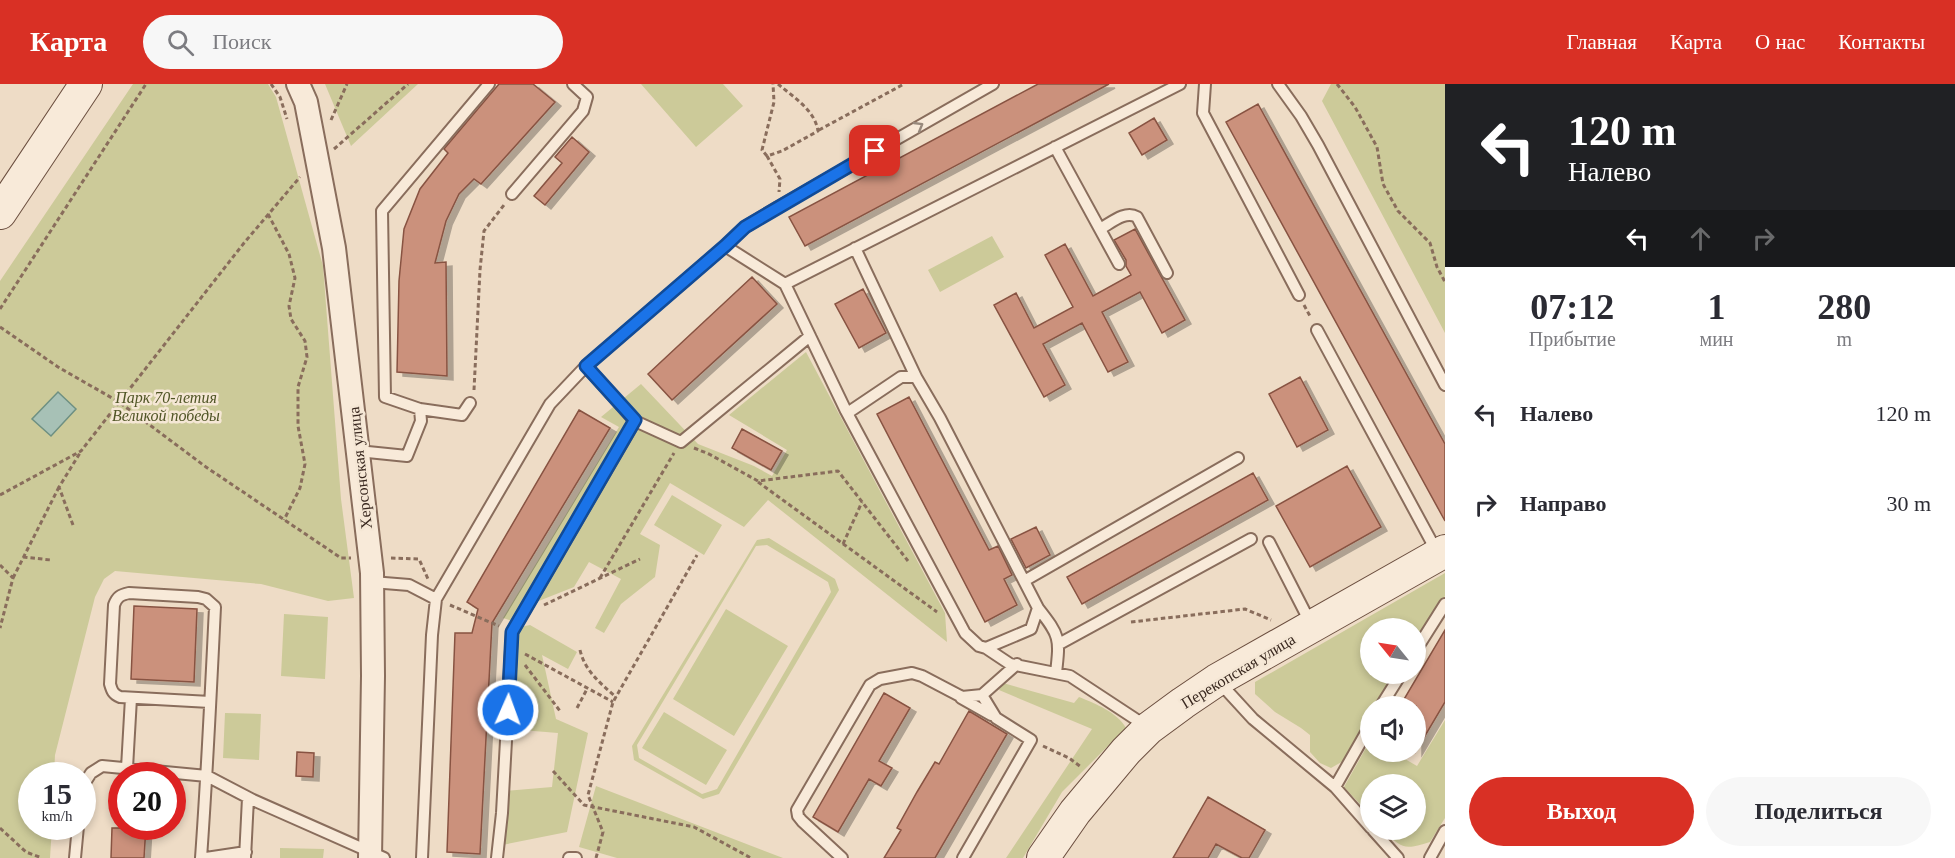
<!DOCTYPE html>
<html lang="ru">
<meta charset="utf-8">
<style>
:root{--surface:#fff;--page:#f7f7f7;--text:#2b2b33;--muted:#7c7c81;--accent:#d93025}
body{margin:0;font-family:Georgia,serif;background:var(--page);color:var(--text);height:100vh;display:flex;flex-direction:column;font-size:22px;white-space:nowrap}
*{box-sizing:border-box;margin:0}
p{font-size:20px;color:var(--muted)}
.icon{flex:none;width:33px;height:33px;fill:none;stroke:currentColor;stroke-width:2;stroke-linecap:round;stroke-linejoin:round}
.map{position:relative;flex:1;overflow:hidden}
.panel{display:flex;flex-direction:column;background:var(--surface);width:510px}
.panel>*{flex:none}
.hud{background:#202124;color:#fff;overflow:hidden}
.needle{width:39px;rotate:300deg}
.tools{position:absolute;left:1360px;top:534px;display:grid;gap:12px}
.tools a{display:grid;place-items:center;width:66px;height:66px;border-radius:50%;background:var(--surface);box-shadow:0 3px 9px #0003;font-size:30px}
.speed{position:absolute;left:18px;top:678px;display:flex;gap:12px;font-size:30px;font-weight:700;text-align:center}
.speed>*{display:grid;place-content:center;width:78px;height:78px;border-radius:50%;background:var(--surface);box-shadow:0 3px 9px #0003;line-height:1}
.speed small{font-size:15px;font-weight:400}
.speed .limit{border:9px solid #d22;background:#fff;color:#111}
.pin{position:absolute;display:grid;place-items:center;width:51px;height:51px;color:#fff;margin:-26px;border-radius:12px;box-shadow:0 3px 9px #0006}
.me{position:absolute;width:66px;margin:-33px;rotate:2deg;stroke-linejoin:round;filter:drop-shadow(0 0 4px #0008)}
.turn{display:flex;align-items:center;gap:21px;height:126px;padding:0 24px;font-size:27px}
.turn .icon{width:78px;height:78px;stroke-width:2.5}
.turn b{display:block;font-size:42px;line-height:51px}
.lanes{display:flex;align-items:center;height:57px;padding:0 24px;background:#0003;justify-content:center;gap:30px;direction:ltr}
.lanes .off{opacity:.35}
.eta{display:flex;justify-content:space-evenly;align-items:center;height:102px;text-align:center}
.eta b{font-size:36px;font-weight:800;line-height:42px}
.primary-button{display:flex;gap:12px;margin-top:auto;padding:12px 24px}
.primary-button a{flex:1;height:69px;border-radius:36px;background:var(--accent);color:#fff;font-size:24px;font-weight:800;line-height:69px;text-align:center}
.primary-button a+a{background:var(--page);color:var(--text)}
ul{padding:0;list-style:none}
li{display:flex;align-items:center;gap:18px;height:90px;padding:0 24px}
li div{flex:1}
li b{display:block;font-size:22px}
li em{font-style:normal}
header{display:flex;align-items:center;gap:36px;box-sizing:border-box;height:84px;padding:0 30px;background:var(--accent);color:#fff}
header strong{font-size:28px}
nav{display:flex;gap:33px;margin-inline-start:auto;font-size:21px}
.search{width:420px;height:54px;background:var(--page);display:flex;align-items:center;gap:15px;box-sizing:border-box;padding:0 21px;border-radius:33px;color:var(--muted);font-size:22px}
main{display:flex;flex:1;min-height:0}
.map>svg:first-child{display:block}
.green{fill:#ccca99;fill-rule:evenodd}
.water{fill:#a7c1b6;stroke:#6e9082;stroke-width:1.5}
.building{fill:#cb917c;stroke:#885342;stroke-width:1.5;filter:url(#shadow)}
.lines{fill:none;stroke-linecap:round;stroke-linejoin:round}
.lane-casing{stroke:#896d5c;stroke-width:14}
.street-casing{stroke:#896d5c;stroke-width:26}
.secondary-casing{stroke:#6b4e3f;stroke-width:34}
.path{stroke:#896d5c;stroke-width:3;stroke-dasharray:4.5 3;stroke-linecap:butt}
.lane{stroke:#f8ead9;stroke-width:10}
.street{stroke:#f8ead9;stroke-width:22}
.secondary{stroke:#f8ead9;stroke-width:32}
.oneway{stroke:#98897c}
.route-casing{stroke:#114b97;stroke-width:15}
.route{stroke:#1a73e8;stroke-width:10}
.labels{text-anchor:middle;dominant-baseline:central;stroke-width:5;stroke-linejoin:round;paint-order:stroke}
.park-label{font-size:16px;font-style:italic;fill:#505526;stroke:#f5e7d5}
.street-label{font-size:16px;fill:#39281f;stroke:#f5e7d5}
</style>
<header>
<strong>Карта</strong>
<div class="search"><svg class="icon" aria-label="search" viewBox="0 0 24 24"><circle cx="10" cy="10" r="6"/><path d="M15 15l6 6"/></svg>Поиск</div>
<nav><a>Главная</a><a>Карта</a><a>О нас</a><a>Контакты</a></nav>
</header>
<main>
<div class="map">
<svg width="1445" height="774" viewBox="0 0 1445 774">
<defs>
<filter id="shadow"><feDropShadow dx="6" dy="4" stdDeviation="0" flood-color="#0004"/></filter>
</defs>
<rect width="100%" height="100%" fill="#eedcc6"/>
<path class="green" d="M133 0H268L276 13 323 182 341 415 354 514 328 517 261 500 115 487 104 495 95 513 55 671 54 691 32 692V742L52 743 50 774H0V197Z
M325 0H418L351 62Z
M641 0H723L743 22 696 63Z
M1331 0H1445V249L1322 17Z
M992 152 1004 173 940 208 928 186Z
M806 268 945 529 947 558 768 416 744 443 670 399 640 450 660 461 655 493 621 520 604 549 595 544 621 495 589 478 574 503 521 524 512 537 503 534 619 343 601 333 641 300 698 360 754 382 772 392 787 366 729 331Z
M672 411 722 441 704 471 654 441Z
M769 454 835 495 839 506 719 710 703 715 634 676 632 662 757 456ZM767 461 828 498 831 508 717 705 702 710 639 674 637 661 756 462Z
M1445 489V512L1416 560V544H1371V590H1398L1377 622H1371V633L1345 676 1331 684 1320 679 1310 668V651L1301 644 1275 628 1255 610V598Z
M726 525 788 562 734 652 673 615Z
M284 530 328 533 325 595 281 592Z
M530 541 577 568 568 585 542 571 556 635 588 649 567 748 497 762 504 707 552 703 558 649 509 645 515 553 520 543Z
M1003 599 1074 619 1079 613C1096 620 1117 628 1126 644L1062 708 1023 774H1006L1092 645 999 606Z
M664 628 727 666 706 701 642 664Z
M225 629 261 630 259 676 223 674Z
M1445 636V734L1430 758C1405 766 1401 765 1384 746H1416V700H1371V732L1344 703 1371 655V668H1393L1417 682Z
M596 702 783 774H617L579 763Z
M280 764 324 765 323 774H280Z"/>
<path class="water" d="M58 308 76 325 51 352 32 335Z"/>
<path class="building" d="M499 0H533L555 18 481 100 474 95 459 110 446 137 435 179 446 178 447 292 397 288 399 197 404 145 420 105 448 69 444 65Z
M1038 0H1109L805 162 789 133Z
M1258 20 1445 360V437L1226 38Z
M1154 34 1167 56 1142 71 1129 49Z
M572 53 589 68 545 121 534 112 562 79 555 73Z
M1135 145 1185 236 1162 249 1140 208 1102 228 1128 278 1108 288 1082 239 1043 260 1065 301 1044 313 994 221 1016 209 1034 244 1073 223 1045 171 1065 160 1093 212 1131 191 1126 182V176L1114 156Z
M752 193 777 220 672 316 648 290Z
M863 205 886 249 859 264 835 220Z
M1300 293 1328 346 1297 363 1269 310Z
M909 313 989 466 998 462 1012 491 1004 495 1017 521 985 538 877 330Z
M579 326 610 344 492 539 480 770 447 768 455 549H472L478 525 467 518Z
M742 345 782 367 771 386 732 364Z
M1347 382 1381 443 1310 483 1276 422Z
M1253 389 1268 416 1082 520 1067 493Z
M1036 443 1050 471 1026 484 1011 455Z
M134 522 197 525 194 598 131 595Z
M1445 546V618L1416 667V622H1400Z
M884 609 910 624 879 677 892 684 881 702 869 695 838 748 813 733Z
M969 627 1007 650 935 774H884L901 746 897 744 917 708 935 678 939 680Z
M297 668 314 669 313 693 296 692Z
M1208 713 1265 746 1249 774H1242L1216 760 1208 774H1173Z
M120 742H146L144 774H111L112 744H120Z"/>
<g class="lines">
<defs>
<path id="lane" d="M1205 0 1203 29 1299 211
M1278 0 1301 32 1318 61 1445 301
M1055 63 1119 180
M512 110 583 27 587 13 573 0
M1100 145C1111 139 1125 126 1137 133L1167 189
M725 162 745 143 778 123 993 0
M855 164 916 293
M785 200 1180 0
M1317 246 1437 468
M586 282 635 337 681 358 810 252
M470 319 462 331 420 325 385 313 382 127 489 0
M846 327 849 328 901 293H916L940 334 1038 524 1031 545 986 564
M358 367 407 372 421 337 420 325
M1269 458 1311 540
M1024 497 1238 374
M372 498 409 501 436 515
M1038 524C1060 552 1060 554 1056 589
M1059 560 1251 455
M1416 566 1445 520
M1220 599 1253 635 1335 703 1371 744
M982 611 1017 580
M961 614 991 631
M1381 622 1401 590
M127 684 131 614
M82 703 91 689 102 682 207 692 253 716 384 774
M1335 703 1371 640
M1373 746 1398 774
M75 774 78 742
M201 774C207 690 211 607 215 523L206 515 198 513 129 509C120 511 117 513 114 521L110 600C112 607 113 610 120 613L210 618
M206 774 246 768
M245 774 248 714
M422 774 432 551 436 515 550 320 586 282 725 162 785 200 846 327 965 549 979 562 986 564 1010 580 1070 592 1146 642
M497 774 502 729 512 548 635 337
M569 774H576
M842 774 802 737 798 732 797 726 870 601 880 595 912 589 922 592 962 613 982 611 996 634 1031 656 963 774
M1430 774 1445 747"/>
<path id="street" d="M298 0 306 18 334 164 372 489 373 592 370 774"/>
<path id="secondary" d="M0 129 86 0
M1043 774 1075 728 1126 667 1149 644 1183 619 1217 596 1445 467"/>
</defs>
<use href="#lane" class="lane-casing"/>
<use href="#street" class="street-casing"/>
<use href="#secondary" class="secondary-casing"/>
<path class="path" d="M271 0 280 13 287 35
M778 0C793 13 815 26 818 47L782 67 767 72 780 95 779 108
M1337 0 1355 23 1377 63 1383 100 1398 127 1430 159 1437 183 1445 198
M331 36 347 0
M819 46 904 0
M334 65 408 0
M767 72 762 66 774 18 773 0
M268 130 289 170 295 194 289 222 291 235 305 257 307 273 298 303V342L305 380 300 404 284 436
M1304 221 1311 234
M0 225 146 0
M0 243 58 283 119 318 206 383 341 474H351
M474 306 480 186 484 147 504 121
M694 364 709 370 758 397 838 387 908 477
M758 398 937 528
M0 411 81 367 244 159 300 93
M73 441 59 403 80 369
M843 460 862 418
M23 473 51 476
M391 474 419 475 428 495
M0 481 13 494 0 544
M13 494 59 403
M600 494 674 369
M450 521 499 542
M544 521 640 475
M1131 538 1245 525 1271 536
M580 566C585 587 600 599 616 613
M525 570 613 618
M525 581 560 627
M577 624 587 605
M1043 662 1069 674 1081 683
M553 687 584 721 694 743 751 774
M0 744 26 768 42 774
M596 774 603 748 588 711 613 618 697 471"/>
<use href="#lane" class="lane"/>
<use href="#street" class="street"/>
<use href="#secondary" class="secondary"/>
</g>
<defs><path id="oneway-chevron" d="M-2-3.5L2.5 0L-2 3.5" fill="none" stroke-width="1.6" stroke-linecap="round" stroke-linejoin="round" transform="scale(1.5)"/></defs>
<use class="oneway" href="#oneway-chevron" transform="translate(919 42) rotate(-30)"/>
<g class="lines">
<defs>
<path id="route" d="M508 626 512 548 635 336 586 282 725 162 745 143 875 67"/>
</defs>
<use href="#route" class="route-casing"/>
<use href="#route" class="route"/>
</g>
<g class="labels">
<g class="park-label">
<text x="166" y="313">Парк 70-летия<tspan x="166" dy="18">Великой победы</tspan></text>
</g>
<g class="street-label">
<text transform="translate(360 384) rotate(-96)">Херсонская улица</text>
<text transform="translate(1238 587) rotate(-31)">Перекопская улица</text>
</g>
</g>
</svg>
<div class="tools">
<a><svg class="needle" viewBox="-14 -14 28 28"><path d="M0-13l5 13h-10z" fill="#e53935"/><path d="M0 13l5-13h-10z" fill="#7c7c81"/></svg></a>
<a><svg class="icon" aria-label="sound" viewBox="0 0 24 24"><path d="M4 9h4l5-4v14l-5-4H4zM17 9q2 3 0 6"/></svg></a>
<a><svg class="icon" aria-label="layers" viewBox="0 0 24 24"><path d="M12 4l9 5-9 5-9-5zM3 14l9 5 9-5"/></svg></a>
</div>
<div class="speed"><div>15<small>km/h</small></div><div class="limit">20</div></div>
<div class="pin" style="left:875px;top:67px;background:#d93025"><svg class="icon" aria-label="arrive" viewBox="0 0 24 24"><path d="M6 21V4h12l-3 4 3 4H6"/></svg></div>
<svg class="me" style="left:508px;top:626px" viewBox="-20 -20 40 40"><circle r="17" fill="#1a73e8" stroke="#fff" stroke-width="3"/><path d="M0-11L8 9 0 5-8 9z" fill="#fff"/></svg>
</div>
<section class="panel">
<div class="hud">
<div class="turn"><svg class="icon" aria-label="left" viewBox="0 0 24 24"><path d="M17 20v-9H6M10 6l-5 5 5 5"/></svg><div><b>120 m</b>Налево</div></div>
<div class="lanes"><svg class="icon" aria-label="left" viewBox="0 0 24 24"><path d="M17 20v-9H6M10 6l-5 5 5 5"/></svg><svg class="icon off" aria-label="ahead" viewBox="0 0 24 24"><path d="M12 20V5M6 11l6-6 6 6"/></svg><svg class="icon off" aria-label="right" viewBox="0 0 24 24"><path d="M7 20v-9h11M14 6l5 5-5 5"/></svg></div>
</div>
<div class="eta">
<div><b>07:12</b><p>Прибытие</p></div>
<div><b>1</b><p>мин</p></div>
<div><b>280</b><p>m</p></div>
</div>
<ul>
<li><svg class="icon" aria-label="left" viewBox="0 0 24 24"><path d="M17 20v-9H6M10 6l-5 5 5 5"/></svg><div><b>Налево</b></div><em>120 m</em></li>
<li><svg class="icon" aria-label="right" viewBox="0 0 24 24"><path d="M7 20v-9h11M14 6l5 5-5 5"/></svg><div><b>Направо</b></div><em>30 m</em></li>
</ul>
<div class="primary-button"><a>Выход</a><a>Поделиться</a></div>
</section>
</main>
